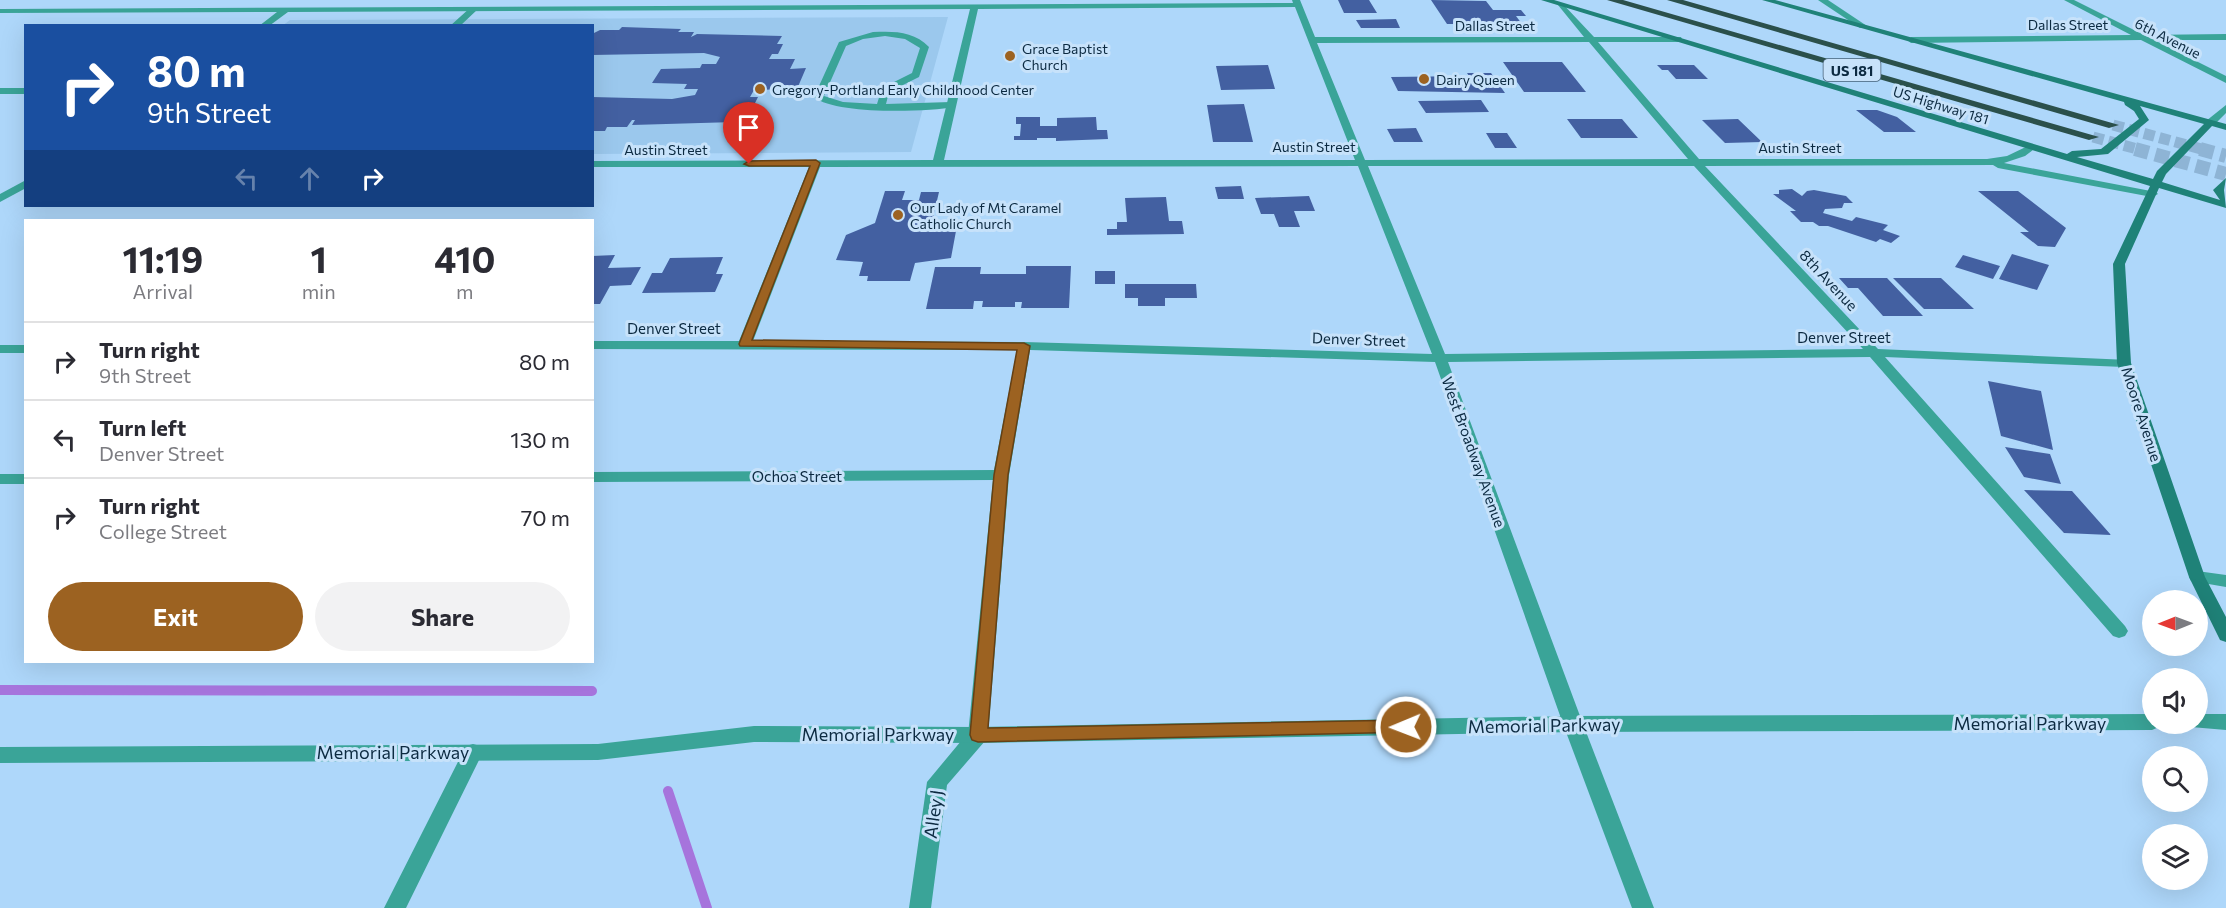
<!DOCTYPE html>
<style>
:root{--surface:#fff;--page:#f2f2f3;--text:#2b2b33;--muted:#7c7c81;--line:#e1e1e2;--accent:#9c6221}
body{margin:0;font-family:Commissioner,sans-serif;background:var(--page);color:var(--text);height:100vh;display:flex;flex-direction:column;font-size:22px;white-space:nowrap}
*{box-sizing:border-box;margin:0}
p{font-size:20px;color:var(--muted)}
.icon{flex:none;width:33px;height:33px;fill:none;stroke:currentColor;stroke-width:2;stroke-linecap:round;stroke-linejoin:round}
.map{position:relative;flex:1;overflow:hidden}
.side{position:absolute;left:24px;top:219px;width:570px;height:444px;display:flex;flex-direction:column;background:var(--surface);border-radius:0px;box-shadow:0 6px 24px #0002}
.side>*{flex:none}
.banner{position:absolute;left:24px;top:24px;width:570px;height:183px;border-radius:0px;box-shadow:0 6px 24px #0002;background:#1a4fa0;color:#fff;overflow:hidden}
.needle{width:39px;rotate:269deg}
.buttons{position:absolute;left:2142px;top:590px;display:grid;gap:12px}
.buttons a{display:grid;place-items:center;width:66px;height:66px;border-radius:50%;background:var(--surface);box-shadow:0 6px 24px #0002;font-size:30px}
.pin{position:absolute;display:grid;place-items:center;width:51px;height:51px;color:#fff;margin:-62px -26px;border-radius:50% 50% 50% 0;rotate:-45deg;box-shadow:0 0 6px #0007}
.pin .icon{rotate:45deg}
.me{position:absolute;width:66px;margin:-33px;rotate:269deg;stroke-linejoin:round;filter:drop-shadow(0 0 4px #0008)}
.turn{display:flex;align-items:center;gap:21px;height:126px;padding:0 24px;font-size:27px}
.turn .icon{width:78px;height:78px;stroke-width:2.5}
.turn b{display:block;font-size:42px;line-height:51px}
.lanes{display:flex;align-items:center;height:57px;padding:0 24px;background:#0003;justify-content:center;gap:30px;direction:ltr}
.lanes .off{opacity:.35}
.eta{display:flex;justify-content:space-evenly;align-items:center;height:102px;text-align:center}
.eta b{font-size:36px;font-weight:700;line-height:42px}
.cta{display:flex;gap:12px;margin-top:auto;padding:12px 24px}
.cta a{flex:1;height:69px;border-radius:36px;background:var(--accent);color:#fff;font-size:24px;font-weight:700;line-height:69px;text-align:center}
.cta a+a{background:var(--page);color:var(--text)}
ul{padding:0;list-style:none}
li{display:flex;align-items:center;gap:18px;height:78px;padding:0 24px;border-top:2px solid var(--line)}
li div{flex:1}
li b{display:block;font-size:22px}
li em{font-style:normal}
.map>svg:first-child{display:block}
.built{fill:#9bc8ed}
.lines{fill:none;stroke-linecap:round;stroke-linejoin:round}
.stream{stroke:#a674dc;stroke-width:10}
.building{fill:#4360a1}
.motorway-tunnel-far1{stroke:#8eb4d5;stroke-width:11;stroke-dasharray:11 5;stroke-linecap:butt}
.motorway-tunnel{stroke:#8eb4d5;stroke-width:14;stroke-dasharray:14 7;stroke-linecap:butt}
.service{fill:#3aa498;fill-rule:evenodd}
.minor{fill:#3aa498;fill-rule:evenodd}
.tertiary{fill:#3aa498;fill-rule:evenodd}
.secondary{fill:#1f8278;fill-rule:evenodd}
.motorway{fill:#2b504b;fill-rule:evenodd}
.route{fill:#9c6221;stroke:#654015;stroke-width:1.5}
.poi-dot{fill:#9c6221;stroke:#c7e2fa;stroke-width:2}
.labels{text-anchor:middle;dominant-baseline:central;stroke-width:6;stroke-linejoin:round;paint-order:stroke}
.far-street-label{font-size:14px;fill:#0c2a41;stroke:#c7e2fa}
.far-poi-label{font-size:14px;fill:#0c2a41;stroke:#c7e2fa;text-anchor:start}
.shield{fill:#c7e2fa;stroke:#446178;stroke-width:1.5}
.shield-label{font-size:14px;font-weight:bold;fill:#0c2a41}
.street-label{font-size:15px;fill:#0c2a41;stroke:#c7e2fa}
.near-street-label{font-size:18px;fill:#0c2a41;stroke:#c7e2fa}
</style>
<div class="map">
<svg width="2226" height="908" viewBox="0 0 2226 908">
<rect width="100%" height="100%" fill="#aed7fa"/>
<path class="built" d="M948 17 911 152 593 154 592 26H282L290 20Z"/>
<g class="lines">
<path class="stream" d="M0 690 592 691
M668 791 707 908"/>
</g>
<path class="building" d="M1338 0H1369L1377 13H1344Z
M1431 0 1486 1 1493 10H1521L1526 16H1516L1522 24H1447Z
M1396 19 1400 28H1361L1356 20Z
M622 27 681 29 678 32H694L691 37 697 34 782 36 777 44H783L778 54H772L769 59H795L790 69 806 68 797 89 754 90 750 97H758L751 111H741L735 122 632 125 635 120H632L627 127H607L605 131H592V97L672 99 695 95 698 89H684L687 84 652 83 661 69 700 68 702 64H716L720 57 704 53 592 55V34L600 30H619Z
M1503 62H1562L1586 92H1524Z
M1268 65 1275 89 1221 90 1216 66Z
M1657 65H1694L1708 79H1676L1668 70H1662Z
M1467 73H1491L1505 93 1398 91 1391 77 1469 76Z
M1481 100 1489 112 1426 113 1418 101Z
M1244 104 1253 142H1213L1207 105Z
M1856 110H1877L1897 117 1916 132H1884Z
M1016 117H1040V126H1057V118L1096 117 1097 130H1107L1108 139 1056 141V138H1037V140H1014V136H1020L1021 124H1016Z
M1567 119H1622L1638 138H1581Z
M1738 119 1762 142 1725 143 1702 120Z
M1416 128 1423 142H1394L1387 129Z
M1486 133H1507L1517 148H1495Z
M1241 186 1244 199H1218L1215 187Z
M1792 189 1802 196 1807 191 1814 190 1846 196 1853 203H1844L1842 208 1825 209 1823 213 1852 221 1856 217 1888 225 1883 230 1900 236 1891 243 1880 239 1876 242 1828 226H1819L1813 222H1801L1790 211H1796L1773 194H1779V190Z
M885 191H905L902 200H919L921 192H939L932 222 956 231 951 258 915 263 910 281H867L868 276H859L863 262 836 260 846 235 875 223Z
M1978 191H2018L2066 228 2055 247 2038 246 2020 232H2029Z
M1309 196 1315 211H1294L1300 227H1279L1274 214H1261L1255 198Z
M1166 197 1169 221H1182L1184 234 1107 235V229H1117V222H1127L1125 198Z
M2012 254 2049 265 2037 290 1999 279Z
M615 255 608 268 641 267 631 285 610 286 600 304H592V256Z
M1963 255 2000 266 1993 279 1955 267Z
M723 257 716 274H723L715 292 642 293 652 273H662L670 258Z
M1026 266H1071L1069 308H1021L1022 302H1015V307H982L983 301H974L973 309H926L935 267H981L980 274H1026Z
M1095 271H1115V284H1095Z
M1839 278H1887L1923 316H1883L1858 288H1848Z
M1893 278H1941L1974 309H1924Z
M1125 284H1196L1197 298H1165V306H1138V298H1125Z
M1988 381 2041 391 2053 450 2001 436Z
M2005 447 2050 454 2061 484 2024 477Z
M2024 490 2072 491 2111 535 2064 533Z"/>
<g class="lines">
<path class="motorway-tunnel-far1" d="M2113 125 2205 150
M2093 137 2141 150"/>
<path class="motorway-tunnel" d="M2135 149 2226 174
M2200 149 2226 156"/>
<path class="service" d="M471 7 478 9 460 26H450Z
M873 32C894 31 914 31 929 47L919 77 889 92 886 104 951 102 954 103V107C927 112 835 115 814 97L839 42ZM885 36 905 39 920 48 912 73 882 88 877 104 843 102 824 96 846 46 863 39Z
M978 727 985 729 988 735 985 741 947 785 931 908H909L927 782 971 729Z"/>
<path class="minor" d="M1292 0H1300L1315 37H1584L1558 5 1562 3 1594 37H1681L1682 39 1678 42H1598L1699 159H1987L2007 156 2032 144 2037 147 2025 156 2004 163 2156 192 2158 194 2152 197 1998 168 1993 165 1705 166 1878 349 2129 360 2131 363 2124 367 1885 357 2125 626 2128 631 2125 636 2119 638 2113 636 1870 357 1448 362 1583 724 1654 908H1632L1563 724 1435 362 1030 350 1009 475 988 735 985 741 978 743 971 741 968 735 993 480 592 482V472L994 470 1017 350 592 349V341H739L809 167H592V161L933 160 970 9 288 12 269 26H259L277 12 0 13V9L1293 3ZM1295 7 1355 160H944L978 9ZM1589 42 1688 159 1365 160 1317 43ZM1358 166 1432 354 1024 342 753 341 820 167ZM1368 166H1694L1863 349 1445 354Z
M1818 0H1828L1867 26 1860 28Z
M2064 0H2074L2144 35 2226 34V40H2154L2226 76V83L2141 40 1911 43 1907 40 1911 37 2131 35Z
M0 88H26V94H0Z
M2226 105V113L2214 125H2206V121Z
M26 180V188L0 202V194Z
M0 345H26V353H0Z
M0 474H26V484H0Z
M2197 571 2226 575V587L2191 581 2189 577 2191 573Z
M473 744 480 746 483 752 406 908H384L466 746Z"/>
<path class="tertiary" d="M2152 714V723H2161L2159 727 2152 730 1573 732 978 743 754 742 598 760 0 763V747L598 744 754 726 978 727 1573 716Z
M2198 714H2226V730L2191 727 2189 723H2198Z"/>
<path class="secondary" d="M1541 0H1554L2067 154 2072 151 2101 149 2139 119 2134 111 2125 105 2124 102 1762 0H1775L2226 124V130L2212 126 2166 174 2162 182 2220 200 2213 190 2226 178 2224 190 2226 208 2159 188 2125 264 2131 363 2205 577 2226 617V642L2220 640 2189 577 2117 363 2113 264 2150 186ZM2140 106 2204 124 2157 171 2153 179 2077 157 2108 154 2149 120Z"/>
<path class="motorway" d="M1607 0H1623L2099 137 2089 140Z
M1667 0H1683L2119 125 2109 128Z"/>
</g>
<path class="route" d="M816 160 820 163 752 340 1024 343 1030 346 1008 475 988 728 1406 720 1412 722 1415 727 1412 732 978 742 972 740 970 735 994 475 1017 350 740 346 739 344 810 166H749L744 164 749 161Z"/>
<g class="poi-dot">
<circle cx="1010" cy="56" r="6"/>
<circle cx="1424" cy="79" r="6"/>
<circle cx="760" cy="89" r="6"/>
<circle cx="898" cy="215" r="6"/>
</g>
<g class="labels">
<g class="far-street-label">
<text x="2068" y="24">Dallas Street</text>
<text x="1495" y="25">Dallas Street</text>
<text transform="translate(2168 38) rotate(27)">6th Avenue</text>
<text transform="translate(1941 105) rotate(17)">US Highway 181</text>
<text x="1314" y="146">Austin Street</text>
<text x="1800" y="147">Austin Street</text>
<text x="666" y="149">Austin Street</text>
</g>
<g class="far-poi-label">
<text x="1022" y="48">Grace Baptist<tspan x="1022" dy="16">Church</tspan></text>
<text x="1436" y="79">Dairy Queen</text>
<text x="772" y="89">Gregory-Portland Early Childhood Center</text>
<text x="910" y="207">Our Lady of Mt Caramel<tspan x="910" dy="16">Catholic Church</tspan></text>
</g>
<rect class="shield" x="1823.5" y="59" width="57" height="22" rx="4.5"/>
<g class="shield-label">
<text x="1852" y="70">US 181</text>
</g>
<g class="street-label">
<text transform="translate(1829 280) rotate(47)">8th Avenue</text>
<text x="674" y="328">Denver Street</text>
<text x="1844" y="337">Denver Street</text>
<text transform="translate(1359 339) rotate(2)">Denver Street</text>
<text transform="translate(2142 414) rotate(72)">Moore Avenue</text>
<text transform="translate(1474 452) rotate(70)">West Broadway Avenue</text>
<text x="797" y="476">Ochoa Street</text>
</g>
<g class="near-street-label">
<text x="2030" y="723">Memorial Parkway</text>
<text transform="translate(1544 725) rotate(-1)">Memorial Parkway</text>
<text x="878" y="734">Memorial Parkway</text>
<text x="393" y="752">Memorial Parkway</text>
<text transform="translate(933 814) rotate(-82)">Alley J</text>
</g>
</g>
</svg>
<div class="buttons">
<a><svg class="needle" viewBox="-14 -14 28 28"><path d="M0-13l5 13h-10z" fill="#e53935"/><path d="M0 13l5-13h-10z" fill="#7c7c81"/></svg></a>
<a><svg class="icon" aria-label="sound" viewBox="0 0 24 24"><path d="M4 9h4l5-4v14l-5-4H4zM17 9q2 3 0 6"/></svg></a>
<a><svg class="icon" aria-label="search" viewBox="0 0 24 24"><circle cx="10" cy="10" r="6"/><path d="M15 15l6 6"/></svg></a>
<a><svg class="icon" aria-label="layers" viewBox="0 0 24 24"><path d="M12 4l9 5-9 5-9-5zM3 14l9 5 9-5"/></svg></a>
</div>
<div class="pin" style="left:749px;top:164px;background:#d93025"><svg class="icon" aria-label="arrive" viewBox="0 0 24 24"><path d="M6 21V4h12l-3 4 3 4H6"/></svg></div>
<svg class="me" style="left:1406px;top:727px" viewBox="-20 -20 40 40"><circle r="17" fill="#9c6221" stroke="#fff" stroke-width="3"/><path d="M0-11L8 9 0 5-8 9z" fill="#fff"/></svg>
<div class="banner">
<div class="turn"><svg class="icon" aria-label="right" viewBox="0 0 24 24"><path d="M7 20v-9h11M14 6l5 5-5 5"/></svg><div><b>80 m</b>9th Street</div></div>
<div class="lanes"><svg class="icon off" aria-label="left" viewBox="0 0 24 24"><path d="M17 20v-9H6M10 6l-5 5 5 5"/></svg><svg class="icon off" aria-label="ahead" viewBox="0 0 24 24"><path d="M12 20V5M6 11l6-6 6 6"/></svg><svg class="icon" aria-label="right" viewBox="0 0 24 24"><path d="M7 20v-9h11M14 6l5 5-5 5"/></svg></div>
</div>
<section class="side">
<div class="eta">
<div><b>11:19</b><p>Arrival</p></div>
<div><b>1</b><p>min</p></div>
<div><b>410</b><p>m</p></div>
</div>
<ul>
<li><svg class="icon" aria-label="right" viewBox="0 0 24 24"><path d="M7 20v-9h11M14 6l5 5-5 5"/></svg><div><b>Turn right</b><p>9th Street</p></div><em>80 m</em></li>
<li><svg class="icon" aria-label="left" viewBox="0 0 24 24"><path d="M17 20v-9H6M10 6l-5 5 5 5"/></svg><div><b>Turn left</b><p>Denver Street</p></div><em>130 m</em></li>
<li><svg class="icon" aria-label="right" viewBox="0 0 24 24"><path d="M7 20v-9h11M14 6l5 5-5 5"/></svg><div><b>Turn right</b><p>College Street</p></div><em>70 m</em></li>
</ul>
<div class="cta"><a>Exit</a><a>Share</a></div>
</section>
</div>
